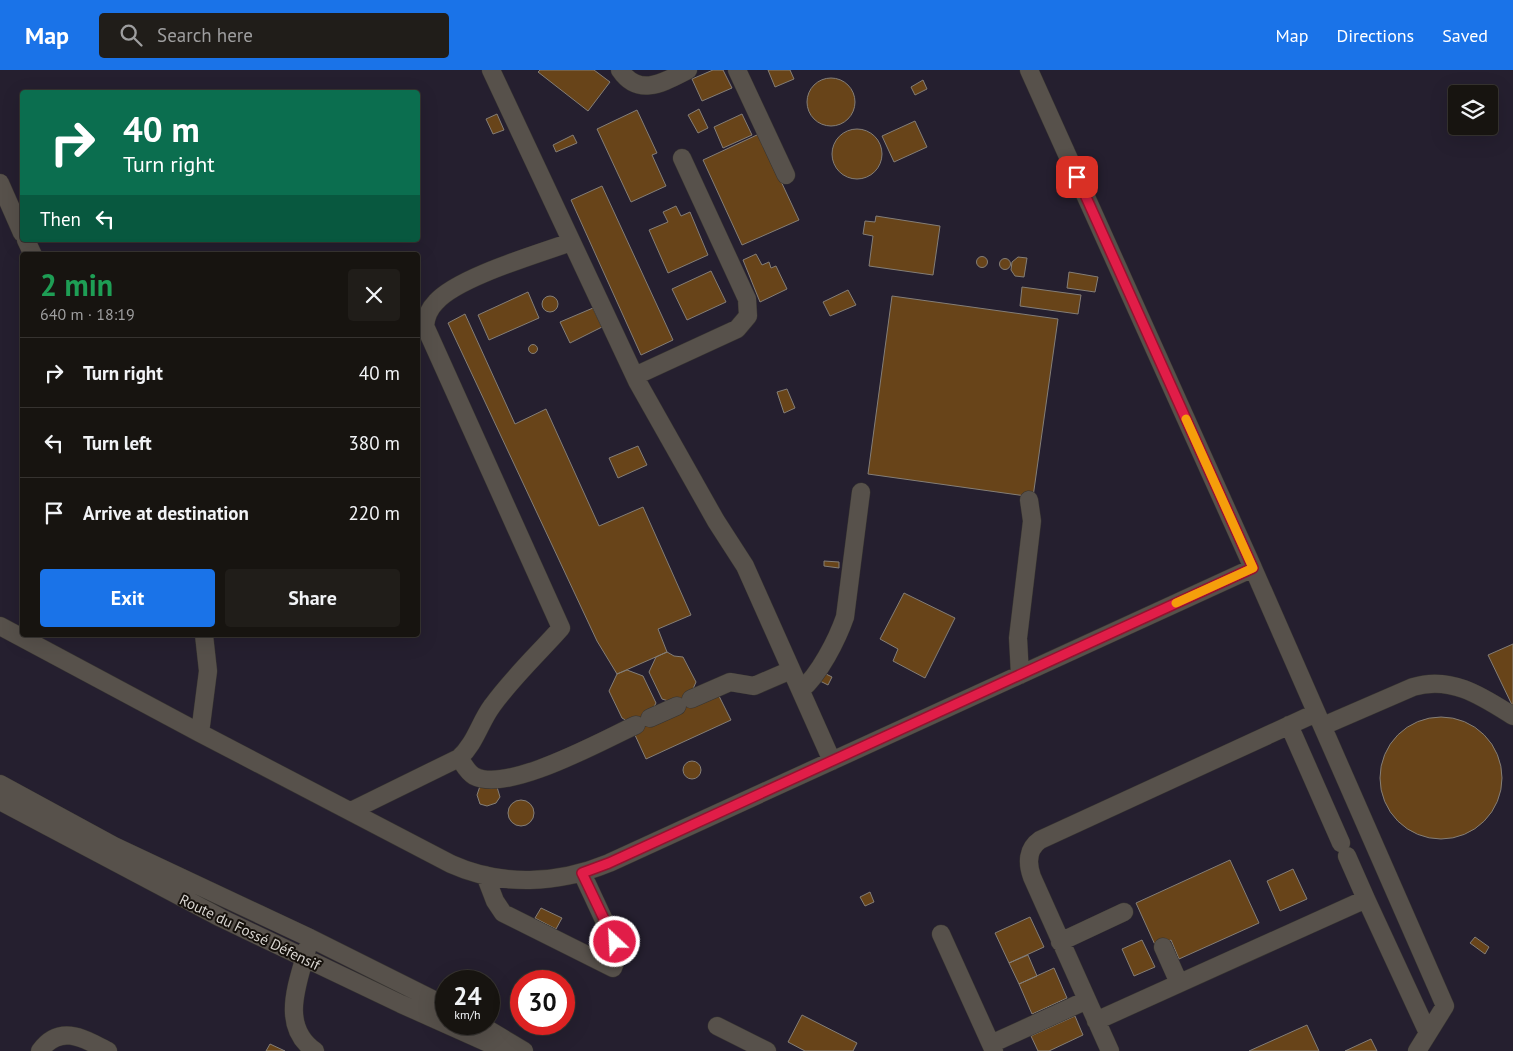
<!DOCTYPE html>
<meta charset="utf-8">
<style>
:root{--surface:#171410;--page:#201d19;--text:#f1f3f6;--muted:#9e9e9f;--line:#363330;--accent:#1a73e8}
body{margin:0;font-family:"PT Sans",sans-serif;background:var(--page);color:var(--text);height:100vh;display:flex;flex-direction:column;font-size:19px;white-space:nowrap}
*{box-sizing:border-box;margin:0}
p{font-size:16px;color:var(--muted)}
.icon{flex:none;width:28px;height:28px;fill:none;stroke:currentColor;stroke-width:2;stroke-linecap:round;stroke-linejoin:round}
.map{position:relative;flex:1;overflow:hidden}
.details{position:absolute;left:20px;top:182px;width:400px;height:385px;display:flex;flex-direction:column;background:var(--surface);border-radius:5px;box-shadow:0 5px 20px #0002,0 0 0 1px var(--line)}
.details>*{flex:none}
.top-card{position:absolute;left:20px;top:20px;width:400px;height:152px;border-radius:5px;box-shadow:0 5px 20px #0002,0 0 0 1px var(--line);background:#0b6e4f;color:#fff;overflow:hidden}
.fabs{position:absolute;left:1448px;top:15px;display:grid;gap:10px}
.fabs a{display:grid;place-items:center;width:50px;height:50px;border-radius:5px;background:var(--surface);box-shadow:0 5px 20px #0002,0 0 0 1px var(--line);font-size:25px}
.speed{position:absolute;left:435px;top:900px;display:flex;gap:10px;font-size:25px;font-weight:700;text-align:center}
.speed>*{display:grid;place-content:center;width:65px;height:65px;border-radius:50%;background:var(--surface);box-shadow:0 5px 20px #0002,0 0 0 1px var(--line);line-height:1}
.speed small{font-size:12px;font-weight:400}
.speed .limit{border:8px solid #d22;background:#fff;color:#111}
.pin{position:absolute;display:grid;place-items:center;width:42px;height:42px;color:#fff;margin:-21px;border-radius:10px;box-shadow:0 2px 8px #0006}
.me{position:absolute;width:55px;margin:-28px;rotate:335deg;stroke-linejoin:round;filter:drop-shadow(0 0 4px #0008)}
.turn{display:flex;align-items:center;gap:18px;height:105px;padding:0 20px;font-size:22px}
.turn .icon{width:65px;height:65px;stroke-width:2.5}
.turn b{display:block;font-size:35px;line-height:42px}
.then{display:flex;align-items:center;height:48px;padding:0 20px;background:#0003;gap:10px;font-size:19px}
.round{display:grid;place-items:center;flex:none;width:52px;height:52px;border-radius:5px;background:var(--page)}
.overview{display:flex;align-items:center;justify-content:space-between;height:85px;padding:0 20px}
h1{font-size:30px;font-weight:700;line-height:38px;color:#1e9e55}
.button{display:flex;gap:10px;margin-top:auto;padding:10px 20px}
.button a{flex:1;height:58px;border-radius:5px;background:var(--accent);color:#fff;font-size:20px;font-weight:700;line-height:58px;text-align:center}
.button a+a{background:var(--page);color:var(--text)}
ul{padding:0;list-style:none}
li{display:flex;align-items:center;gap:15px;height:70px;padding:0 20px;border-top:1px solid var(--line)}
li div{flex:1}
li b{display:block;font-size:19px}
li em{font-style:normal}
header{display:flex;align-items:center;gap:30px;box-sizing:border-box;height:70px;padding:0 25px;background:var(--accent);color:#fff}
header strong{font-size:24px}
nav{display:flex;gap:28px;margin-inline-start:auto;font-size:18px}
.search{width:350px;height:45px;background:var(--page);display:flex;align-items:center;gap:12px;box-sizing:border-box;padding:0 18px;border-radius:5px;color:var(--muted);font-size:19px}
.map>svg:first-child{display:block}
.industrial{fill:#251f2f;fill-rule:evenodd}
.building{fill:#684419;stroke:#847e77}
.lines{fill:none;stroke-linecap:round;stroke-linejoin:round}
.minor-casing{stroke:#373431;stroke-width:19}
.minor{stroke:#57514b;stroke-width:18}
.route-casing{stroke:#92132f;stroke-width:12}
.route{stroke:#e11d48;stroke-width:9}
.slow{stroke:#f59e0b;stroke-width:9}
.labels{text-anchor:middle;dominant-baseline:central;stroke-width:4;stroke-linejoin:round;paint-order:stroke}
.street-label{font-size:15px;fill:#d9d6d2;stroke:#16110c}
</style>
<header>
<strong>Map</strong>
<div class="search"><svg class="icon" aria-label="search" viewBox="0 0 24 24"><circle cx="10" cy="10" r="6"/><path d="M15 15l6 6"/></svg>Search here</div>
<nav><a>Map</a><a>Directions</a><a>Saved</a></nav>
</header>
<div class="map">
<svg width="1513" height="981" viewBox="0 0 1513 981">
<rect width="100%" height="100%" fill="#1f1a15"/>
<path class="industrial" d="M0 0H1513V981H0ZM22 22H418V170H22ZM1456 24H1489V56H1456ZM22 185H418V565H22ZM446 911H489V954H446ZM521 911H564V954H521Z"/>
<path class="building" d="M540 0H594L610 12 588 41 538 2Z
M713 0H723L732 18 702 31 692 9Z
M768 0H790L794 9 775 17Z
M807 32a24 24 0 1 1 48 0a24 24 0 1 1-48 0Z
M923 10 927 19 915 25 911 17Z
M699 39 708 58 698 63 688 45Z
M637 40 657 83 652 85 666 116 631 132 597 59Z
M497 44 504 60 493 64 486 49Z
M742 44 752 65 723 78 714 57Z
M915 51 927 77 894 92 882 66Z
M832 84a25 25 0 1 1 50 0a25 25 0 1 1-50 0Z
M759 64 799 150 742 175 703 90Z
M573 65 577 73 556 82 553 75Z
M602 116 673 270 641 285 571 130Z
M676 136 681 146 690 142 708 185 668 203 649 160 668 152 663 142Z
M876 146 940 156 933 205 869 196 873 166 863 164 865 151 875 152Z
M756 184 762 195 769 192 771 198 776 196 787 219 760 232 743 190Z
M976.5 192a5.5 5.5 0 1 1 11 0a5.5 5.5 0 1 1-11 0Z
M1018 187 1027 188 1024 207 1015 206 1011 200 1012 192Z
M999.5 194a5.5 5.5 0 1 1 11 0a5.5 5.5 0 1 1-11 0Z
M711 201 726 232 687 250 672 219Z
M1069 202 1098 207 1095 222 1067 218Z
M1022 217 1081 225 1078 244 1020 236Z
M848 220 856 235 830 246 823 232Z
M528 222 539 248 489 270 478 245Z
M892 226 1058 249 1033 427 868 404Z
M542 234a8 8 0 1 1 16 0a8 8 0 1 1-16 0Z
M593 238 602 257 570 273 560 252Z
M465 244 515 354 546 339 599 456 643 437 691 545 658 559 667 582 617 604 597 571 448 253Z
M528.5 279a4.5 4.5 0 1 1 9 0a4.5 4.5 0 1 1-9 0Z
M787 319 795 338 784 343 777 322Z
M638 376 647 395 618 408 609 388Z
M824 491 839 492V498L824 496Z
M904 523 955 548 925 608 893 591 898 579 880 569Z
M1513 574V637L1488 585Z
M667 582 674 586 683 587 696 612 689 628 717 622 731 650 646 689 629 652 622 648 609 621 617 604 627 600 643 606 656 633 648 648 678 634 662 629 649 602 656 587Z
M822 602 832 607 828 615 818 610Z
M1380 708a61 61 0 1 1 122 0a61 61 0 1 1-122 0Z
M683 700a9 9 0 1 1 18 0a9 9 0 1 1-18 0Z
M480 716 497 717 500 727 496 733 487 736 480 734 477 725Z
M508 743a13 13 0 1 1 26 0a13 13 0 1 1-26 0Z
M1230 790 1259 853 1179 889 1171 870 1156 877 1136 833Z
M1293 799 1307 829 1280 841 1267 811Z
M870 822 874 832 865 836 860 827Z
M541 838 562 848 556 859 535 848Z
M1030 847 1044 877 1009 893 995 863Z
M1475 867 1489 877 1485 884 1470 873Z
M1142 870 1155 897 1134 906 1122 879Z
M1028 885 1037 906 1019 914 1009 893Z
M1054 898 1067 928 1032 944 1019 914Z
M802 945 857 973 853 981H805L788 972Z
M1075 946 1083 965 1049 981H1038L1031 966Z
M1307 955 1319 981H1249Z
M1371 969 1377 981H1345Z
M270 974 285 981H266Z"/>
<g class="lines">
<defs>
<path id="minor" d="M491 0 637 311 716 451 745 496 832 691
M620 0C639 28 664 12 688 0
M737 0 786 105
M0 113 22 163
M26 170 33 185
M635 306 737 259 748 246 747 229 682 88
M1253 498 1445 936 1417 981
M0 556 200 663 451 794C502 817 558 814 609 793L1253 498 1029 0
M1020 605 1018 568 1032 451 1029 430
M801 620C819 605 837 570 845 547L861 422
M691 629 730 612 754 616 791 600
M650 648 677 636
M1289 655 1341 773
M1323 656 1413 617C1451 605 1483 627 1513 646
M200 663 208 601 204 565
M459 688C463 693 467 702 474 706 507 724 603 670 636 655
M0 714 114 776 310 868 446 936
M0 731 221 848 401 934 506 981
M351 741 459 688C475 674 480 652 492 636 512 608 538 584 561 558L425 256C426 246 429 239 436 232 458 207 538 184 571 172
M1347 786 1366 829
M485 805 495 831 503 843 613 898 617 887V878L582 803
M941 864 994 981
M1060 872 1124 842
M1163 877 1179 913
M307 879C298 913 279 956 315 981
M1096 951 1366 829 1428 963
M479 954 524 981
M717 956 767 981
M991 974 1087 930
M40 981C60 953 85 969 108 981
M1110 981 1032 807C1027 793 1027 779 1040 770L1316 643"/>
</defs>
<use href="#minor" class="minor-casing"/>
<use href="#minor" class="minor"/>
</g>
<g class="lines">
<defs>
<path id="route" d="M615 872 582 803 609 793 1253 498 1077 107"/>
</defs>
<use href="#route" class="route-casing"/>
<use href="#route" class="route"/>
<path class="slow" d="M1176 533 1253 498 1186 349"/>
</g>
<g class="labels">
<g class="street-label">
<text transform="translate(250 862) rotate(26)">Route du Fossé Défensif</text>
</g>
</g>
</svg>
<div class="fabs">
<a><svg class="icon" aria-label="layers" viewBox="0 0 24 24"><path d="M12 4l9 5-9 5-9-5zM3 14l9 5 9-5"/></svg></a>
</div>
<div class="speed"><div>24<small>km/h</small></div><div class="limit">30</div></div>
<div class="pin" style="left:1077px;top:107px;background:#d93025"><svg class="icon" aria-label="arrive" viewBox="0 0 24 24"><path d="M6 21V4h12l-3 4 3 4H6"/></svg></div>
<svg class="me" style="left:615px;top:872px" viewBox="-20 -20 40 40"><circle r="17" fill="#e11d48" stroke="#fff" stroke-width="3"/><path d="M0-11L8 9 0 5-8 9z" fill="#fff"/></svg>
<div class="top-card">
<div class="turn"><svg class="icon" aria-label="right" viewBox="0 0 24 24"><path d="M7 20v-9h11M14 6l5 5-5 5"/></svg><div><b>40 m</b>Turn right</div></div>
<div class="then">Then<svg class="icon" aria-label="left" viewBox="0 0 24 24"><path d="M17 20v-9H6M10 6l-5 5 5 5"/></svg></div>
</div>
<section class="details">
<div class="overview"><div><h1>2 min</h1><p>640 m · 18:19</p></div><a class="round"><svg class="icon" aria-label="close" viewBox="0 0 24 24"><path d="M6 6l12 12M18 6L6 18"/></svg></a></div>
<ul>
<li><svg class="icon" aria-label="right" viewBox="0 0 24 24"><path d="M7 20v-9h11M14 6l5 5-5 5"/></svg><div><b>Turn right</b></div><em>40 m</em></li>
<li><svg class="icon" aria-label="left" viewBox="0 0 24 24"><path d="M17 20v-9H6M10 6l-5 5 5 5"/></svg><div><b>Turn left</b></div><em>380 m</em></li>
<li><svg class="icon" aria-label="arrive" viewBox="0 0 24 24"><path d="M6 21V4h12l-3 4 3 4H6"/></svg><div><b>Arrive at destination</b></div><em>220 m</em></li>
</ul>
<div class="button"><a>Exit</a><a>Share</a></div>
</section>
</div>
